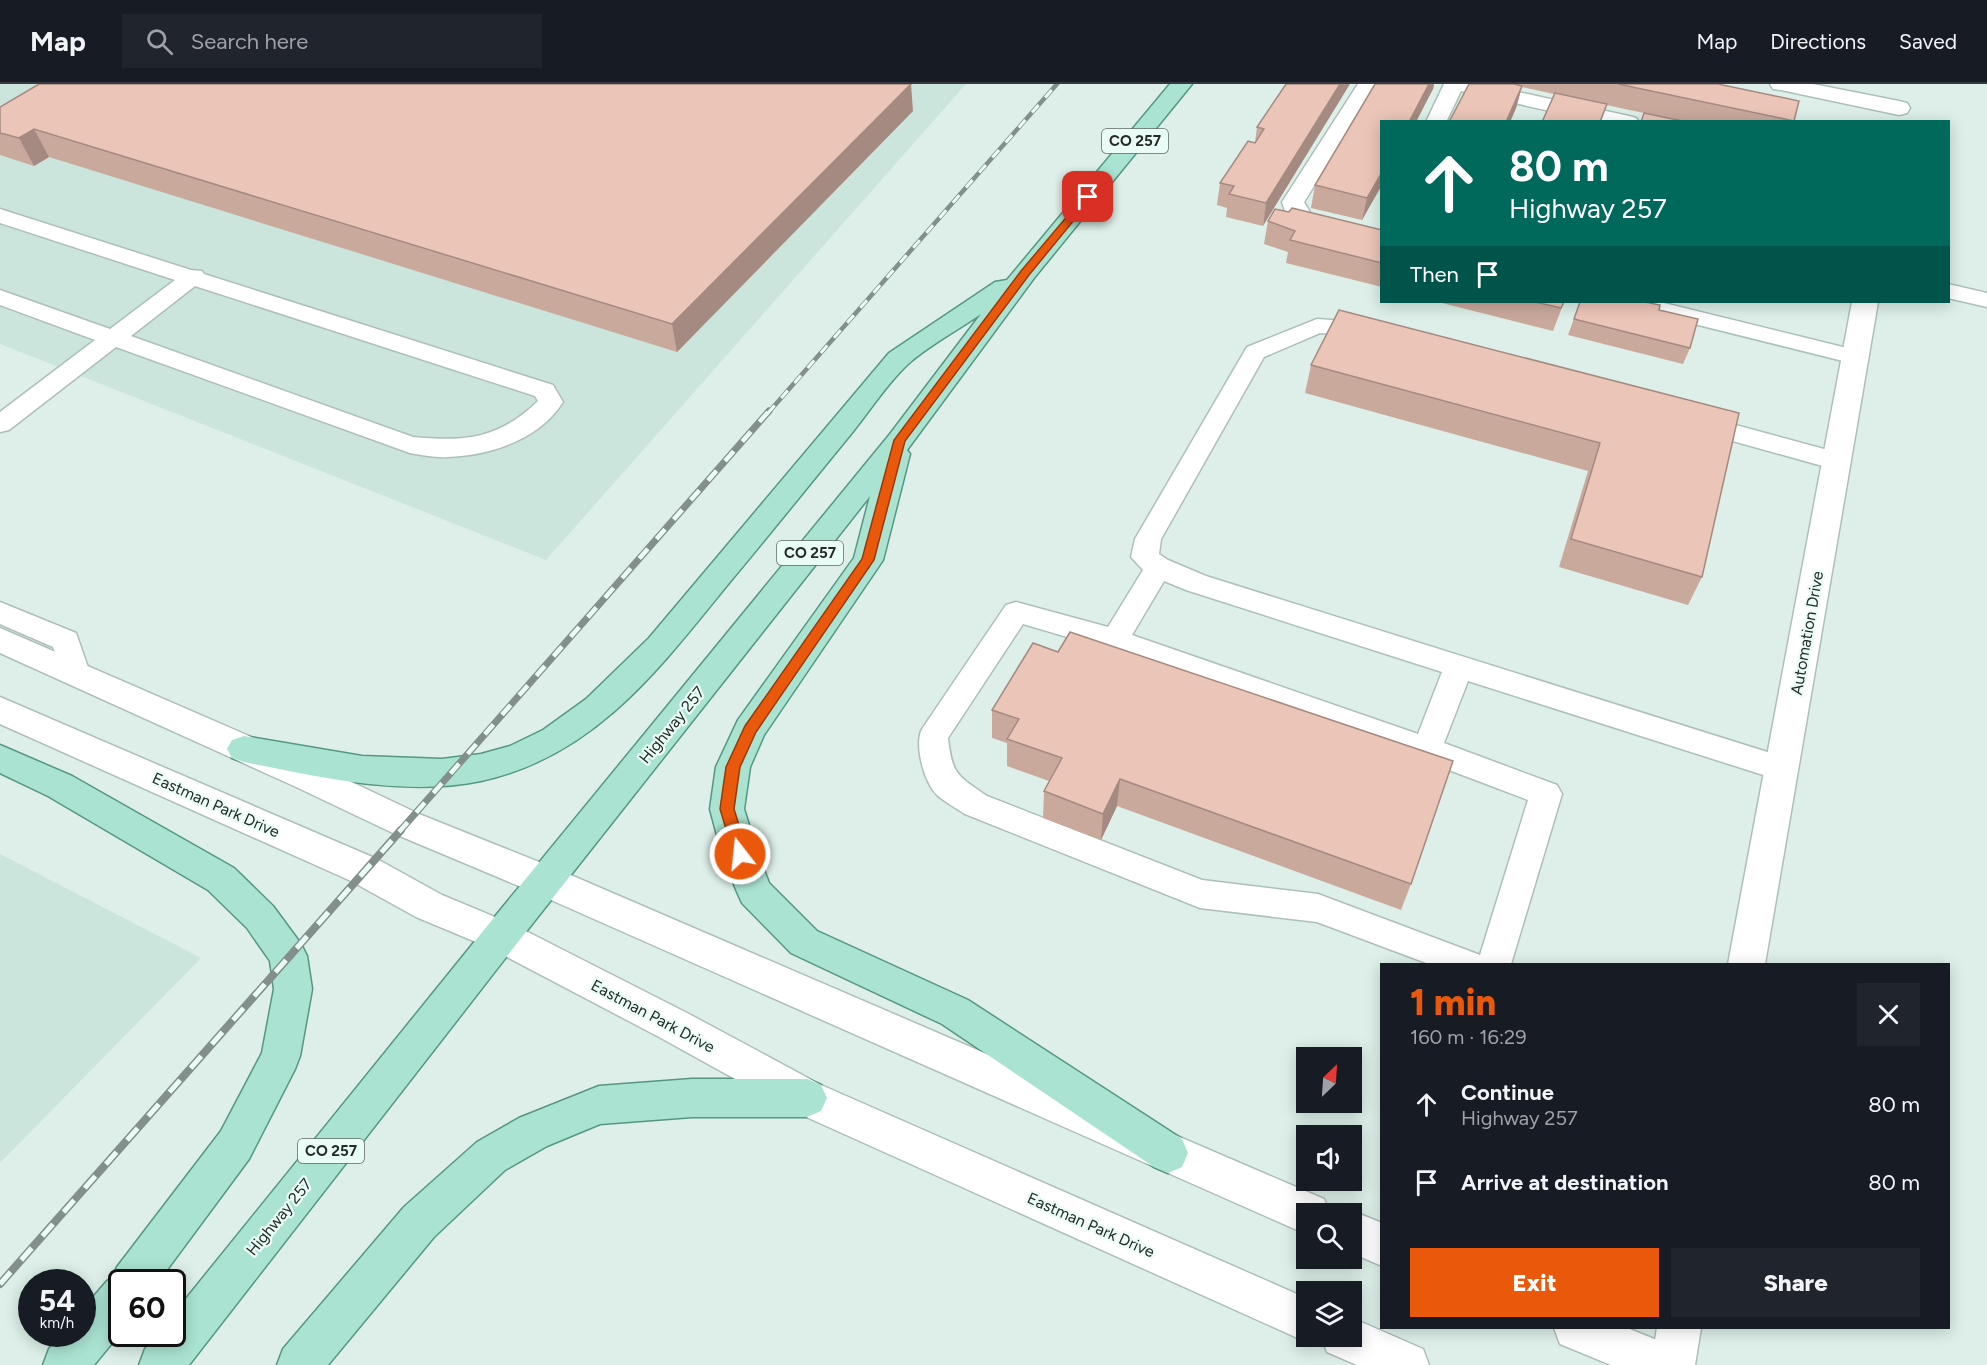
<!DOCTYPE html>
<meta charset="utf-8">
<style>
:root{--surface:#171b24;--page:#20242c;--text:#f1f3f6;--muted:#9ea1a6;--line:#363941;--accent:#ea580c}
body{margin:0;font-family:Figtree,sans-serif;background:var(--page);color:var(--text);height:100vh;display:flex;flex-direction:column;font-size:22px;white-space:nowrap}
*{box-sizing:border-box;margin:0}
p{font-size:20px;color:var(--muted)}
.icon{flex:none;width:33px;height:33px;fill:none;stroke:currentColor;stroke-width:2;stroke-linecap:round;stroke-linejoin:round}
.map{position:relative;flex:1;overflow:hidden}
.side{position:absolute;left:1380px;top:879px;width:570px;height:366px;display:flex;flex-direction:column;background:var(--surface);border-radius:0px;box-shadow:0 3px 15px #0003}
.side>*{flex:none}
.top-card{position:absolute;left:1380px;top:36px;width:570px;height:183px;border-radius:0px;box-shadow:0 3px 15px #0003;background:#00695c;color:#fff;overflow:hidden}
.needle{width:39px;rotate:25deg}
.controls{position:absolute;left:1296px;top:963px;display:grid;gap:12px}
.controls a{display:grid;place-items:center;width:66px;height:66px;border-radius:0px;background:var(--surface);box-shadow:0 3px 15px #0003;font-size:30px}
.speed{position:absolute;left:18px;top:1185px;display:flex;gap:12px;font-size:30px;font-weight:700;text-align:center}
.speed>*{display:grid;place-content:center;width:78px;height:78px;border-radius:50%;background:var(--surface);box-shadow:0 3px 15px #0003;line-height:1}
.speed small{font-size:15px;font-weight:400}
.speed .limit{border:3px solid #111;border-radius:9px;background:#fff;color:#111}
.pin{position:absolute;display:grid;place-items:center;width:51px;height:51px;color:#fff;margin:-26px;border-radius:12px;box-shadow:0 3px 9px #0006}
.me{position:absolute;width:66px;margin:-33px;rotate:344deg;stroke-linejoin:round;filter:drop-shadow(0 0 4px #0008)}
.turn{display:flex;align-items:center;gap:21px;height:126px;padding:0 30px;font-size:27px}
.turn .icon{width:78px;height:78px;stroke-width:2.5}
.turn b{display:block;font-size:42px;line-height:51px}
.then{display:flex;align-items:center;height:57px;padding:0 30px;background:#0003;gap:12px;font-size:22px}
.round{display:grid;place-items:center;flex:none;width:63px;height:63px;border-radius:0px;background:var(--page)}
.overview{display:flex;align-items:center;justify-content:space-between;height:102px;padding:0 30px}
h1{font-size:36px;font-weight:800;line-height:45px;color:var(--accent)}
.primary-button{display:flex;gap:12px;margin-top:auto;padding:12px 30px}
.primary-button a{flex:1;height:69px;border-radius:0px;background:var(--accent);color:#fff;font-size:24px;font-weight:800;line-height:69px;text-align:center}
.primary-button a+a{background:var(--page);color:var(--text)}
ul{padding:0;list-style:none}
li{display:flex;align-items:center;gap:18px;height:78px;padding:0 30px}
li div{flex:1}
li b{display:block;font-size:22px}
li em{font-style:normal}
header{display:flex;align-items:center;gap:36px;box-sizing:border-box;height:84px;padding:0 30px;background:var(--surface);border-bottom:2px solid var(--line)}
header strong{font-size:28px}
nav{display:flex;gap:33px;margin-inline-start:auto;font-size:21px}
.search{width:420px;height:54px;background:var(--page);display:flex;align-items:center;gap:15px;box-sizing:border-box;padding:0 21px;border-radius:0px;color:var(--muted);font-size:22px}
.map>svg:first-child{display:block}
.built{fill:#cbe5dc}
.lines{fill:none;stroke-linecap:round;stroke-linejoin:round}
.service-casing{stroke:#aebfb9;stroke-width:3}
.minor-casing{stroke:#aebfb9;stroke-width:3}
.tertiary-casing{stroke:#aebfb9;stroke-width:3}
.primary-casing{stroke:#569683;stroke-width:3}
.service{fill:#fff;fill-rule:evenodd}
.minor{fill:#fff;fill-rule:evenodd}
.tertiary{fill:#fff;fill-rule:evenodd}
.primary{fill:#aae3d2;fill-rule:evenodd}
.rail-far2-casing{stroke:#838f8a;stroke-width:4.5}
.rail-far1-casing{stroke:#838f8a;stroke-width:7}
.rail-casing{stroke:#838f8a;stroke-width:8}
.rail-far2{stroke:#eafcf6;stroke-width:3;stroke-dasharray:10;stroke-linecap:butt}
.rail-far1{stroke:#eafcf6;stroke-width:4.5;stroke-dasharray:13;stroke-linecap:butt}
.rail{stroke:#eafcf6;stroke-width:5;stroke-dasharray:16;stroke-linecap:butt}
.wall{fill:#caa99d}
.shaded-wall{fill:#a48a80}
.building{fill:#ebc5b7;stroke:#a48a80;stroke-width:1.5}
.route{fill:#ea580c;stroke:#983908;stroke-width:1.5}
.labels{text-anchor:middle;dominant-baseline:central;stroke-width:4.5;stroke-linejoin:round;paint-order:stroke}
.shield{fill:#eafcf6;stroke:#606a66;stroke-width:1.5}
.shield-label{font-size:15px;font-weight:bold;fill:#252b29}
.street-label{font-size:16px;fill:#252b29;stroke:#eafcf6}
</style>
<header>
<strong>Map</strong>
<div class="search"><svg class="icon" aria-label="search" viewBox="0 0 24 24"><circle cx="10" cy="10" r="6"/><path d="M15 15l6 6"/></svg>Search here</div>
<nav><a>Map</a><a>Directions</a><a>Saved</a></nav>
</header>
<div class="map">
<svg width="1987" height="1281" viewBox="0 0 1987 1281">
<rect width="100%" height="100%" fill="#ddefe8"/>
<path class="built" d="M0 0H966L546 476 0 260Z
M0 770 201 874 0 1079Z"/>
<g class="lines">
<defs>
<path id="service" d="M1358 0H1378L1304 118 1311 130 1382 147V160L1295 140 1285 127 1282 118Z
M1444 0H1481L1629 32 1636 34 1639 38H1599L1461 7 1446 38H1426Z
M0 125 191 186 202 187 204 190 553 301 563 318C540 355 490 372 448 373 436 374 422 371 410 369L116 263 9 346 0 348V328L95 256 0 221V206L110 245 175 196 0 139ZM195 202 535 312 538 317C499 355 465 358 413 353L131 252Z
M1948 200 1987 209V223L1948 214Z
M1622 218H1660L1863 268 1867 273 1863 278 1855 280 1626 223Z
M1317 235 1346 237 1379 245 1383 250 1379 255 1371 257 1346 251 1320 249 1264 273 1161 455 1159 470 1168 476 1206 492 1793 676 1797 685 1793 694 1782 697 1468 597 1444 659 1557 701 1562 710 1511 880H1429L1317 838 1200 824 965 730C956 724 945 718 937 711 924 698 914 661 922 645L1006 521 1016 518 1108 543 1143 486 1131 473 1135 455 1247 263ZM1164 497 1186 506 1442 588 1418 650 1132 551ZM1023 540C1194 589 1362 653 1528 716L1480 871 1318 810 1202 796 987 712C958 692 952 691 948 654Z
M1695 330 1846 371 1850 377 1846 383 1837 386 1686 344 1682 338 1686 332Z
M0 518 76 549 90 589 85 597 75 600 65 597 53 563 0 540Z"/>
<path id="minor" d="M1770 0H1813L1899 17 1907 19 1910 24 1907 29 1899 31 1781 6 1773 5Z
M1852 218H1878L1765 880H1728Z
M1657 1244H1701L1695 1281H1651Z"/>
<path id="tertiary" d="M0 544 318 682 419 730 559 786 1324 1115 1330 1130H1306V1150L533 808 395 750 294 702 0 569Z
M0 613 377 775 442 811 514 841 689 930 821 1001 1306 1214V1252H1319L1306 1258 1291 1251 793 1027 661 954 488 863 416 833 351 797 0 640Z
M1352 1127 1382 1139V1182L1352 1169V1130H1346Z
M1352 1234 1423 1265 1429 1281H1357L1327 1268 1321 1252H1352Z
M1554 1244H1627L1679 1265 1685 1281H1611L1560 1260Z"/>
<path id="primary" d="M1170 0H1192L1034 194 907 366 910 370 883 476 764 651 750 683 744 725 758 770 769 799 817 847 968 916 1182 1055 1188 1069 1182 1083 1168 1089 1154 1083 942 940 791 869 742 819 737 808 722 770 710 725 716 683 738 636 854 474 870 412 514 863 189 1281H139L145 1265 158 1250H172V1232L488 841 890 350 981 230C958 246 926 263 907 281 886 301 869 328 851 350 810 400 770 450 729 499 659 585 595 672 481 697 403 713 320 693 244 678L232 674 227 665 232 656 244 652 362 672 442 675 481 670 510 662 543 646 586 615 649 554 889 269 995 198 1007 196Z
M0 661 72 692 234 784 273 822 301 860 307 872 312 905 300 972 295 985 249 1075 158 1198H122V1247L94 1281H43L49 1265 62 1250H82V1226L107 1197 112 1195 117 1183 221 1047 262 969 274 905 270 877 247 844 208 806 48 712 0 689Z
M692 995H807L821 1001 827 1014 821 1027 807 1033H692L600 1040 547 1062 505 1086 434 1153 328 1281H277L283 1265 404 1123 477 1058 519 1034 599 1002Z"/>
</defs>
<use href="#service" class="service-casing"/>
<use href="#minor" class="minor-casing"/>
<use href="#tertiary" class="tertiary-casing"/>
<use href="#primary" class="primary-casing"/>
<use href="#service" class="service"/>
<use href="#minor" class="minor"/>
<use href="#tertiary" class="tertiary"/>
<use href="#primary" class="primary"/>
<defs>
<path id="rail-far2" d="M768 329 1057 0"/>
<path id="rail-far1" d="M399 748 769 327"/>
<path id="rail" d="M0 1200 401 746"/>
</defs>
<use href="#rail-far2" class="rail-far2-casing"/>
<use href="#rail-far1" class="rail-far1-casing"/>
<use href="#rail" class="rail-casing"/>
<use href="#rail-far2" class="rail-far2"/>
<use href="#rail-far1" class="rail-far1"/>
<use href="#rail" class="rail"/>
</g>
<path class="wall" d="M1286 0 1263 142 1226 133 1227 124 1217 121 1220 99 1255 59 1257 43Z
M1375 0H1434L1433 5 1362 136 1311 124 1315 101Z
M1469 0H1718L1799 17 1794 38H1641L1644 29 1606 21 1601 38H1542L1554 10 1522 3 1516 24 1510 38H1449Z
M0 23 913 27 677 268 49 73 34 82 0 71Z
M1268 137 1382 146V203L1286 179 1288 168 1264 160Z
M1438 218H1564L1553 247Z
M1580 218 1659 226 1690 264 1683 280 1568 251Z
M1311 281 1739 329 1702 493 1688 521 1559 483 1588 387 1305 309Z
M1033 559 1411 800 1401 826 1117 722 1101 756 1043 734 1044 707 1049 697 1007 682V659L992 654V626Z"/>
<path class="shaded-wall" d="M911 0 913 27 677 268 672 240Z
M1340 0H1350L1263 142 1266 119Z
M1429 0H1434L1433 5 1416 38H1409Z
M1522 2 1516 24 1510 38H1506Z
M34 45 49 73 34 82 19 54Z
M1382 88V101L1362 136 1367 114Z
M1120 695 1117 722 1101 756 1103 730Z"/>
<path class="building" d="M39 0H911L672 240 34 45 19 54 0 49V23Z
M1286 0H1340L1266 119 1229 110 1234 102 1220 99 1248 57 1255 59 1264 45 1257 43Z
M1375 0H1429L1409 38H1382V88L1367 114 1315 101Z
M1469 0H1514L1522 2 1506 38H1449Z
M1618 0H1718L1799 17 1794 37Z
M1555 9 1607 20 1600 38H1542Z
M1644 29 1687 38H1641Z
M1292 124 1382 146V179L1290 156 1295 147 1268 137 1275 125 1289 128Z
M1535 218H1564L1561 224Z
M1580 218H1645L1660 221 1659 226 1698 235 1690 264 1574 235Z
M1339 226 1739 329 1702 493 1571 455 1600 359 1311 281Z
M1070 548 1453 677 1411 800 1120 695 1103 730 1044 707 1062 674 1007 655 1019 635 992 626 1033 559 1058 568Z"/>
<path class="route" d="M1085 111 1093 113 1029 191 905 357 874 476 756 648 740 683 734 725 748 770 746 775H735L720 725 726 683 745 642 862 475 894 356 1021 187Z"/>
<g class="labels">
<g class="shield">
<rect x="1102" y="45" width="66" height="24" rx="4.5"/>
<rect x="777" y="457" width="66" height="24" rx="4.5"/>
<rect x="298" y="1055" width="66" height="24" rx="4.5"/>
</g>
<g class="shield-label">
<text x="1135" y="57">CO 257</text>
<text x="810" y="469">CO 257</text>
<text x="331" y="1067">CO 257</text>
</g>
<g class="street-label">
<text transform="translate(1807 549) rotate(-80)">Automation Drive</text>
<text transform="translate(672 641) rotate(-51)">Highway 257</text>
<text transform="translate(216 721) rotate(24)">Eastman Park Drive</text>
<text transform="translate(653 932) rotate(28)">Eastman Park Drive</text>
<text transform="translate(279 1133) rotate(-51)">Highway 257</text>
<text transform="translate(1091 1141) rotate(24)">Eastman Park Drive</text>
</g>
</g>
</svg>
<div class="controls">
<a><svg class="needle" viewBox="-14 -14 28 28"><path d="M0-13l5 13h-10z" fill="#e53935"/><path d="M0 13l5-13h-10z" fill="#9ea1a6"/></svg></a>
<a><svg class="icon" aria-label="sound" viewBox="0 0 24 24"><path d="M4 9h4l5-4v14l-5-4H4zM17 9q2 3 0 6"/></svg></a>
<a><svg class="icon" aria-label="search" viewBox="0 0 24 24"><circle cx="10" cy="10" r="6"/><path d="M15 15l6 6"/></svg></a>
<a><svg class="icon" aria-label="layers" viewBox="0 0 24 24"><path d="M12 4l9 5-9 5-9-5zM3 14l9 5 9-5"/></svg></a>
</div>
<div class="speed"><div>54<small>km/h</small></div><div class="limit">60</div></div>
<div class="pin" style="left:1088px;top:113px;background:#d93025"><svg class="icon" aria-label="arrive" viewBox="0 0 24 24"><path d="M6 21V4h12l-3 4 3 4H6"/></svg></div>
<svg class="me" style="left:740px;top:770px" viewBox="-20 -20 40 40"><circle r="17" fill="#ea580c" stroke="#fff" stroke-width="3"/><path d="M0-11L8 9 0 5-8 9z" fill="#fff"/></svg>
<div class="top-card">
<div class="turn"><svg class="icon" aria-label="ahead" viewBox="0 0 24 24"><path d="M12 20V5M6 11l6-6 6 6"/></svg><div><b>80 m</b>Highway 257</div></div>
<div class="then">Then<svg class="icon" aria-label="arrive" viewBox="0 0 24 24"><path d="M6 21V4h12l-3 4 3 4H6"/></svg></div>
</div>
<section class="side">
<div class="overview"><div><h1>1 min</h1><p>160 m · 16:29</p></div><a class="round"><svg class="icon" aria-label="close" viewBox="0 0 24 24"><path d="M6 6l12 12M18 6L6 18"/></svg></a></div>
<ul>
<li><svg class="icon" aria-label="ahead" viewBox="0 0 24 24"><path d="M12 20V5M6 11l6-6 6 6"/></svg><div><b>Continue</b><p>Highway 257</p></div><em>80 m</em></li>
<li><svg class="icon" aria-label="arrive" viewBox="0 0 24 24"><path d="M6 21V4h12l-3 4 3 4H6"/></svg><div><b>Arrive at destination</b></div><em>80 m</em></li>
</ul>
<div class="primary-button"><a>Exit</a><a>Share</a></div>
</section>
</div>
